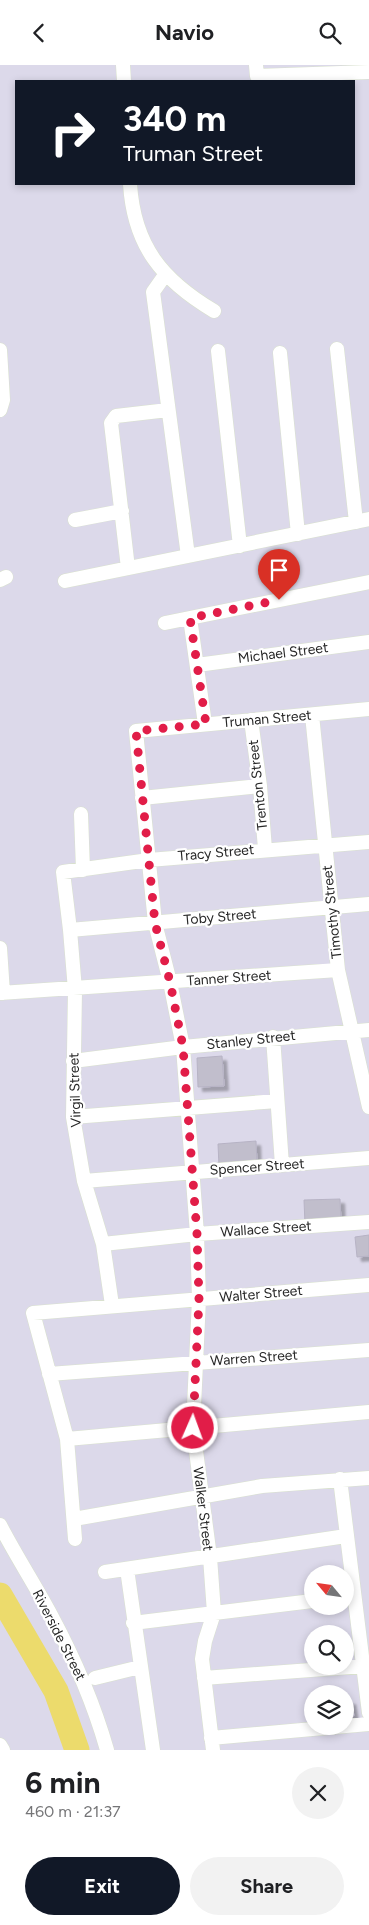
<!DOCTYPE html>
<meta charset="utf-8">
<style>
:root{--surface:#fff;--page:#f2f2f2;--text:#202124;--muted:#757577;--accent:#111827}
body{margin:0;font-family:Figtree,sans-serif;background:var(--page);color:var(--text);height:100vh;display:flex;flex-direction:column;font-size:19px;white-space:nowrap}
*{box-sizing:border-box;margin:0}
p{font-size:16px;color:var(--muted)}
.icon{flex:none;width:28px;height:28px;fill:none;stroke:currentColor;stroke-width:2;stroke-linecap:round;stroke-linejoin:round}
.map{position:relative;height:1685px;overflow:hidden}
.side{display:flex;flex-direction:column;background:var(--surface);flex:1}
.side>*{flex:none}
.hud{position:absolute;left:15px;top:15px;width:340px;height:105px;border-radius:0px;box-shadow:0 2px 8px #0003;background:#111827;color:#fff;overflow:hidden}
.needle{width:32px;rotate:299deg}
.buttons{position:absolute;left:304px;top:1500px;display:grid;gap:10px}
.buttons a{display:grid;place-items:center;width:50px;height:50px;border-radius:50%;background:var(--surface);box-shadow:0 2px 8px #0003;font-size:25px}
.pin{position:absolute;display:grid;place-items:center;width:42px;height:42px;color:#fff;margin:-51px -21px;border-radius:50% 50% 50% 0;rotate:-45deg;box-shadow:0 0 5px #0007}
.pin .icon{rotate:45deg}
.me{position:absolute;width:55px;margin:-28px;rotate:2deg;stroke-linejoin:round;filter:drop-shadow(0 0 4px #0008)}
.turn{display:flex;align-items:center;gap:18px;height:105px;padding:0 25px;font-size:22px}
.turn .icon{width:65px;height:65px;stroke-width:2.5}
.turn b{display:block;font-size:35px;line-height:42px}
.round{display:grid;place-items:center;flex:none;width:52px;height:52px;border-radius:26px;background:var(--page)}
.overview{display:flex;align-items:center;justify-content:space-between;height:85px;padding:0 25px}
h1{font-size:30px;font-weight:700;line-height:38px}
.cta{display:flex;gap:10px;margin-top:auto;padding:10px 25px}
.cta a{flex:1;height:58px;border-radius:30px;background:var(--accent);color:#fff;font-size:20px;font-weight:700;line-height:58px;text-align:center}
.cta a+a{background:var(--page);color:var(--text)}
header{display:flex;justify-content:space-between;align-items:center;height:65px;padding:0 25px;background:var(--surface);font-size:22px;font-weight:700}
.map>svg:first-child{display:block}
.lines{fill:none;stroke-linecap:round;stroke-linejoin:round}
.river{stroke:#ecdb6c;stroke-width:25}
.building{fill:#c1becc;stroke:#b7b3c5;filter:url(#shadow)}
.street-casing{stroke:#d9e1ce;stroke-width:15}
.street{stroke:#fff;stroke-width:14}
.route{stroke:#e11d48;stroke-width:9;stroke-dasharray:0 16.2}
.labels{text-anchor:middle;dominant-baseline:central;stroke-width:4.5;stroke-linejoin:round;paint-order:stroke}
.street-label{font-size:14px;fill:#272727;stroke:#fff}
</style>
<header><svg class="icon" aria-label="back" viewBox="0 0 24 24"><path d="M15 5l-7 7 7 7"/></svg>Navio<svg class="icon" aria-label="search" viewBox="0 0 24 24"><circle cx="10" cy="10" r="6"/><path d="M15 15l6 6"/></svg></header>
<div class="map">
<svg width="369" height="1685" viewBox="0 0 369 1685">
<defs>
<filter id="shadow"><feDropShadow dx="4.5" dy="4.5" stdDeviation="1" flood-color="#0004"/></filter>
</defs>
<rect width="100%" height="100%" fill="#dcd9ea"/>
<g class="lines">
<path class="river" d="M0 1530 56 1626 77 1685"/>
</g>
<path class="building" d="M222 991 224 1021 198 1022 197 993Z
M256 1076 257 1099 219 1101 218 1079Z
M340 1134 341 1158 305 1160 304 1135Z
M369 1170V1191L357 1192 355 1172Z
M351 1635 354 1651 345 1653V1636Z"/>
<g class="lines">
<defs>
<path id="street" d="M123 0 124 16
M256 0 257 11 369 7
M130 119C134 181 162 215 214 246
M165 210 153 227 188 491
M337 284 356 457
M0 285 3 335 0 345
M218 286 240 481
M280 288 298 469
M75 455 122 446
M128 503 111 358 116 351 168 345
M0 515 6 512
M65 516 369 454
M190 553 205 659
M165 558 369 517
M197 600 369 577
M312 650 338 905 369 1042
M251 655 260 721 265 784
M142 733 260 721
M81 749 83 805
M70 865 369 839
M0 883 3 928
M0 928 338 905
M273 972 282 1100
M73 996 183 982 369 965
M73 1052 277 1036
M84 1116 369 1093
M103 1179 197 1169 369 1157
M112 1240 103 1179 84 1116 73 1052 75 925 70 865 63 807 149 795 369 777
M49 1309 369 1285
M67 1374 369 1347
M340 1414 369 1648
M74 1454 262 1421 369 1413
M0 1460C16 1491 35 1520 51 1550 74 1593 94 1639 107 1685
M75 1474 67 1374 33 1248 369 1220
M127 1504 153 1685
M105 1507 346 1471
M133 1558 312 1536
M95 1613 140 1602
M204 1613 364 1601
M211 1673 369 1659
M0 1680 3 1685
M213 1685 202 1594 205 1576 214 1548 210 1492 193 1363 199 1234 197 1169 183 982 170 917 155 858 136 666 369 644"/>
</defs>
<use href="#street" class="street-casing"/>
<use href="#street" class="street"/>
</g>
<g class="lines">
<path class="route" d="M193 1363 199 1234 197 1169 183 982 170 917 155 858 136 666 206 659 190 553 279 535"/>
</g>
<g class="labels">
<g class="street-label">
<text transform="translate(283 588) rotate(-7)">Michael Street</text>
<text transform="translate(267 654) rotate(-5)">Truman Street</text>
<text transform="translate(258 720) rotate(-96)">Trenton Street</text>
<text transform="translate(216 788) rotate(-5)">Tracy Street</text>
<text transform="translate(332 847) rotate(-96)">Timothy Street</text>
<text transform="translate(220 852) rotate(-5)">Toby Street</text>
<text transform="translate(229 913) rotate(-4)">Tanner Street</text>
<text transform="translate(251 975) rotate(-6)">Stanley Street</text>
<text transform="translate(75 1025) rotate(-92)">Virgil Street</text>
<text transform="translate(257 1102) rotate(-4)">Spencer Street</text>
<text transform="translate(266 1164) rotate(-4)">Wallace Street</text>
<text transform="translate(261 1229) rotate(-5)">Walter Street</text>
<text transform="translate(254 1293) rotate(-4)">Warren Street</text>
<text transform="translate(203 1444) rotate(83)">Walker Street</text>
<text transform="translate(59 1570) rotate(63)">Riverside Street</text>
</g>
</g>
</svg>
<div class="buttons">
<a><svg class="needle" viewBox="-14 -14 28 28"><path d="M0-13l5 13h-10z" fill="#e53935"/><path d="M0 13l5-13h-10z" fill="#757577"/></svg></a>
<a><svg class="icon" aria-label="search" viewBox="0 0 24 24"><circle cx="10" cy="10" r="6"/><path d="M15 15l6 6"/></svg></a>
<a><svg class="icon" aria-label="layers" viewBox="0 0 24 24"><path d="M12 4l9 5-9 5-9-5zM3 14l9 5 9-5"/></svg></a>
</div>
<div class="pin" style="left:279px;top:535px;background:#d93025"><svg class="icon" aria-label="arrive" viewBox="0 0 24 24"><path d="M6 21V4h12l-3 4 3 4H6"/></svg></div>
<svg class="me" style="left:193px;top:1363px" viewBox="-20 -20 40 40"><circle r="17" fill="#e11d48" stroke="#fff" stroke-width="3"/><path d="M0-11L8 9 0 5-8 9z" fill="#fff"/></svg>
<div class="hud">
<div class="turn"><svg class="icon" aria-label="right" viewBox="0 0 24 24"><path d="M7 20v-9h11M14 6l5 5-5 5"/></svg><div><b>340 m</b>Truman Street</div></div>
</div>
</div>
<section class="side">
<div class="overview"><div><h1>6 min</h1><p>460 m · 21:37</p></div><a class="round"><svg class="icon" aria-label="close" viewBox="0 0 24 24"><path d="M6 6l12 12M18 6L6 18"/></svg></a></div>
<div class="cta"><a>Exit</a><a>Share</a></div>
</section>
